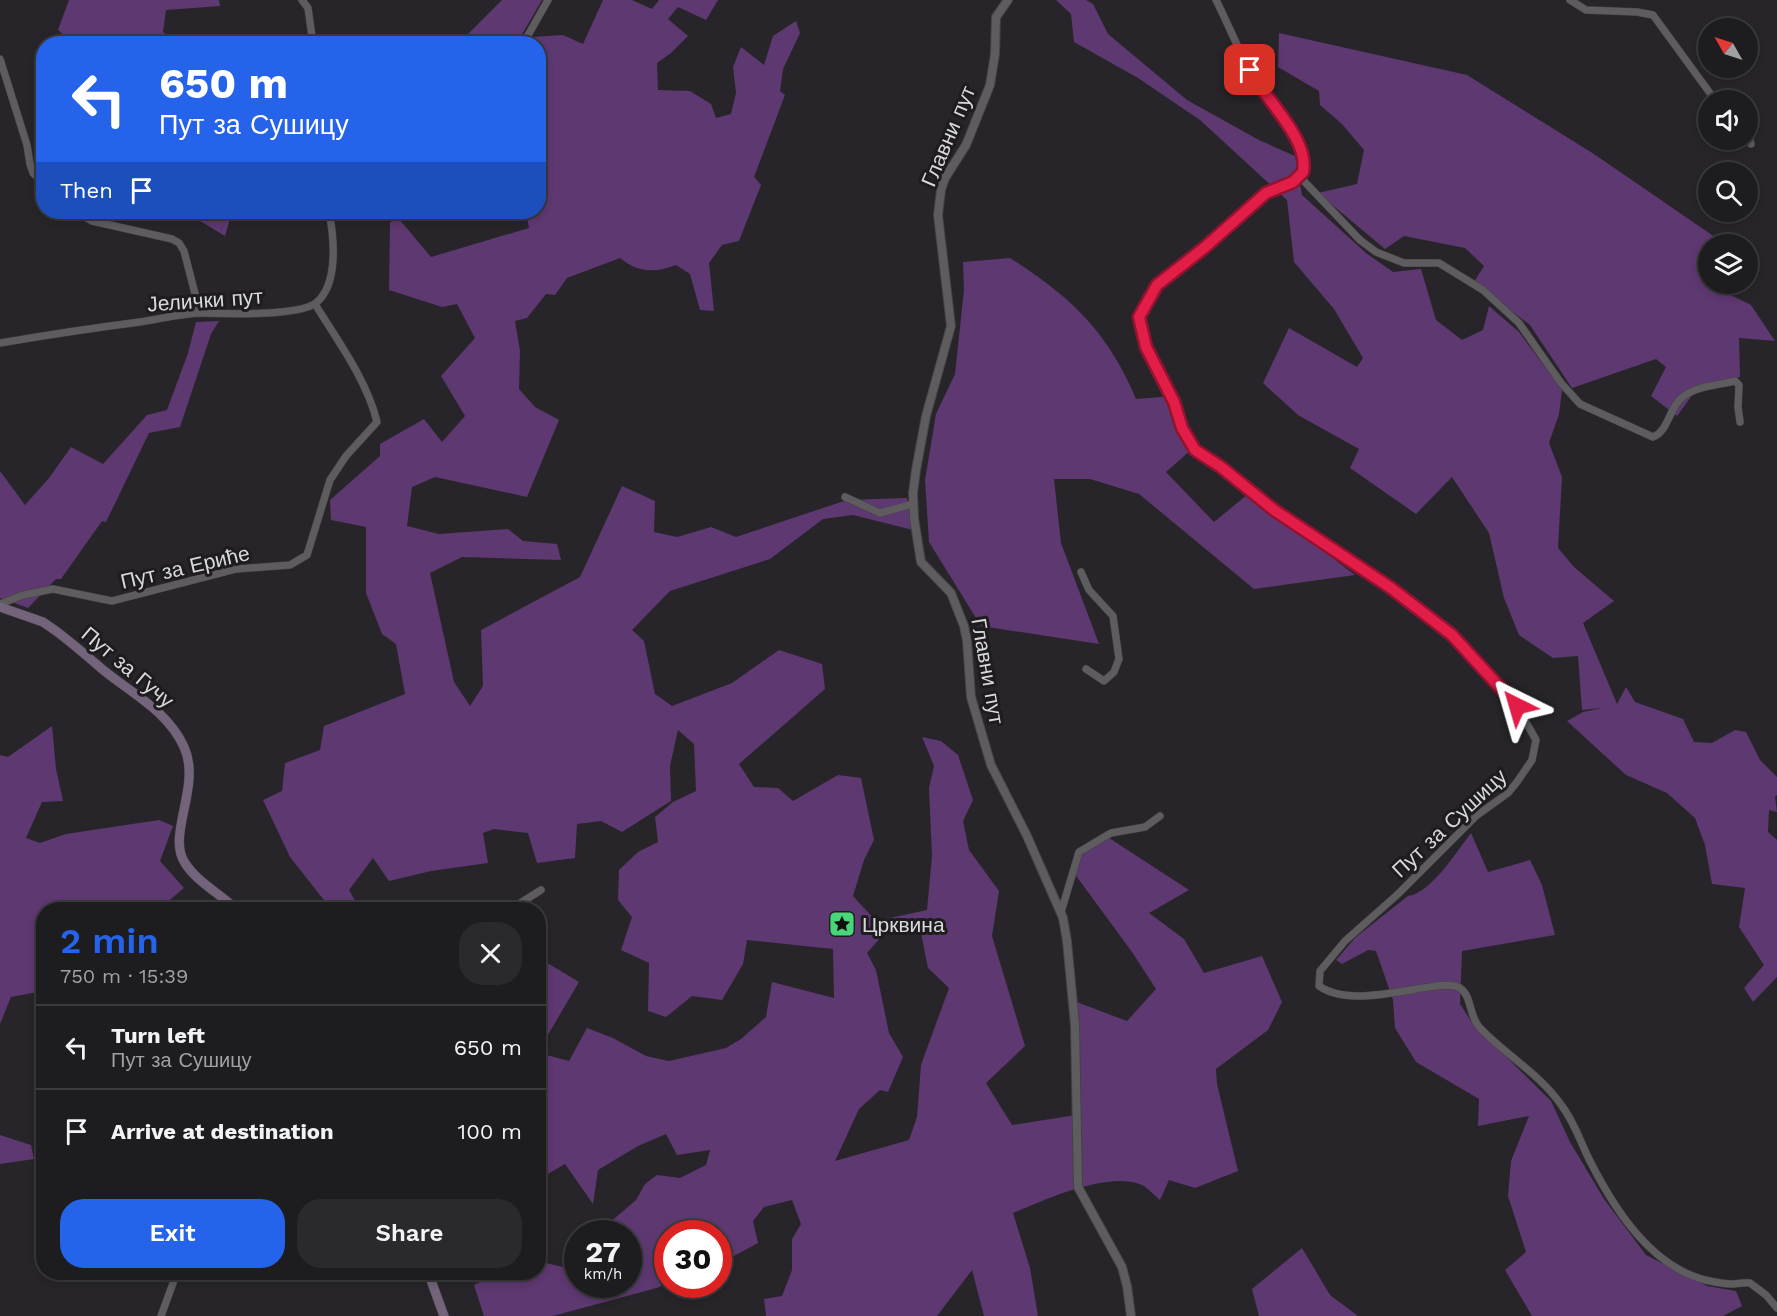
<!DOCTYPE html>
<meta charset="utf-8">
<style>
:root{--surface:#1d1c1f;--page:#2a292c;--text:#f1f3f6;--muted:#a0a1a4;--line:#3b3a3d;--accent:#2563eb}
body{margin:0;font-family:"Work Sans",sans-serif;background:var(--page);color:var(--text);height:100vh;display:flex;flex-direction:column;font-size:22px;white-space:nowrap}
*{box-sizing:border-box;margin:0}
p{font-size:20px;color:var(--muted)}
.icon{flex:none;width:33px;height:33px;fill:none;stroke:currentColor;stroke-width:2;stroke-linecap:round;stroke-linejoin:round}
.map{position:relative;flex:1;overflow:hidden}
.sheet{position:absolute;left:36px;top:902px;width:510px;height:378px;display:flex;flex-direction:column;background:var(--surface);border-radius:24px;box-shadow:0 3px 9px #0003,0 0 0 2px var(--line)}
.sheet>*{flex:none}
.guide{position:absolute;left:36px;top:36px;width:510px;height:183px;border-radius:24px;box-shadow:0 3px 9px #0003,0 0 0 2px var(--line);background:#2563eb;color:#fff;overflow:hidden}
.needle{width:39px;rotate:309deg}
.tools{position:absolute;left:1698px;top:18px;display:grid;gap:12px}
.tools a{display:grid;place-items:center;width:60px;height:60px;border-radius:50%;background:var(--surface);box-shadow:0 3px 9px #0003,0 0 0 2px var(--line);font-size:30px}
.speed{position:absolute;left:564px;top:1220px;display:flex;gap:12px;font-size:30px;font-weight:700;text-align:center}
.speed>*{display:grid;place-content:center;width:78px;height:78px;border-radius:50%;background:var(--surface);box-shadow:0 3px 9px #0003,0 0 0 2px var(--line);line-height:1}
.speed small{font-size:15px;font-weight:400}
.speed .limit{border:9px solid #d22;background:#fff;color:#111}
.pin{position:absolute;display:grid;place-items:center;width:51px;height:51px;color:#fff;margin:-26px;border-radius:12px;box-shadow:0 3px 9px #0006}
.me{position:absolute;width:66px;margin:-33px;rotate:320deg;stroke-linejoin:round;filter:drop-shadow(0 0 4px #0008)}
.turn{display:flex;align-items:center;gap:21px;height:126px;padding:0 24px;font-size:27px}
.turn .icon{width:78px;height:78px;stroke-width:2.5}
.turn b{display:block;font-size:42px;line-height:51px}
.then{display:flex;align-items:center;height:57px;padding:0 24px;background:#0003;gap:12px;font-size:22px}
.round{display:grid;place-items:center;flex:none;width:63px;height:63px;border-radius:24px;background:var(--page)}
.headline{display:flex;align-items:center;justify-content:space-between;height:102px;padding:0 24px}
h1{font-size:36px;font-weight:600;line-height:45px;color:var(--accent)}
.cta{display:flex;gap:12px;margin-top:auto;padding:12px 24px}
.cta a{flex:1;height:69px;border-radius:24px;background:var(--accent);color:#fff;font-size:24px;font-weight:600;line-height:69px;text-align:center}
.cta a+a{background:var(--page);color:var(--text)}
ul{padding:0;list-style:none}
li{display:flex;align-items:center;gap:18px;height:84px;padding:0 24px;border-top:2px solid var(--line)}
li div{flex:1}
li b{display:block;font-size:22px}
li em{font-style:normal}
.map>svg:first-child{display:block}
.forest{fill:#5e3871;fill-rule:evenodd}
.lines{fill:none;stroke-linecap:round;stroke-linejoin:round}
.minor-casing{stroke:#444345;stroke-width:8}
.tertiary-casing{stroke:#444345;stroke-width:10}
.secondary-casing{stroke:#444345;stroke-width:10}
.minor{stroke:#5e5c5f;stroke-width:7}
.tertiary{stroke:#5e5c5f;stroke-width:8}
.secondary{stroke:#73637b;stroke-width:9}
.route-casing{stroke:#92132f;stroke-width:15}
.route{stroke:#e11d48;stroke-width:10}
.labels{text-anchor:middle;dominant-baseline:central;stroke-width:6;stroke-linejoin:round;paint-order:stroke}
.street-label{font-size:21px;fill:#d9d8da;stroke:#1e1c1f}
.poi-label{font-size:21px;fill:#d9d8da;stroke:#1e1c1f;text-anchor:start}
</style>
<div class="map">
<svg width="1777" height="1316" viewBox="0 0 1777 1316">
<rect width="100%" height="100%" fill="#272529"/>
<path class="forest" d="M69 0H219L220 6 166 10 163 32 179 43 73 44 58 30Z
M502 0H542L517 43H459Z
M603 0H632L652 9 659 0H718L706 20 678 7 668 19 688 36 671 53 657 63 658 90 690 91 711 104 716 118 731 114 736 93 733 67 741 47 764 65 773 36 796 21 800 33 783 69 780 91 785 95 754 177 761 185 739 241 722 245 709 263 714 311 700 310 690 274 676 265C655 273 638 273 620 258L567 278 555 295 546 294 527 318 515 321 520 351 519 389 535 407 559 420 527 497 435 477 412 487 407 526 439 534 508 529 523 541 557 544 561 560 462 557 430 573 454 682 470 706 483 686 481 630 580 577 622 486 655 501 654 532 677 537 711 527 736 537 847 500 907 498 913 530 853 515 823 519 770 559 670 591 632 630 644 641 655 694 672 706 732 683 779 650 822 664 825 689 739 764 754 787 778 788 793 801 838 775 861 778 874 840 864 860 853 896 876 921 927 910 932 856 929 788 934 766 922 737 941 741 958 755 973 800 963 821 969 850 999 891 992 936 1025 1046 986 1083 1012 1125 1076 1115 1074 1001 1127 1021 1156 989 1132 952 1074 873 1079 852 1106 836 1189 890 1149 913 1184 939 1204 973 1262 956 1282 1002 1268 1030 1216 1069 1217 1084 1238 1171 1195 1188 1169 1180 1160 1200C1155 1196 1148 1188 1142 1185 1109 1170 1044 1200 1013 1213L1030 1268 1038 1316H984L972 1270 937 1316H766L764 1299 782 1296 792 1270V1239L801 1224 792 1200 764 1207 753 1221 758 1243 719 1264 718 1233H668L667 1277 660 1287 553 1316H484L474 1285 499 1272H538L539 1264 546 1263 563 1267 575 1252H577L578 1284H628V1233H607L608 1224 636 1200 645 1184 657 1175 680 1178 706 1165 710 1150 677 1155 666 1134 638 1146 598 1170 593 1204 565 1164 539 1179V1053L569 1061 587 1028 613 1038 646 1056 669 1061 726 1048 741 1039 766 1017 772 982 834 998 833 949 747 940 743 964 722 1000 692 996 666 1017 648 1011 649 963 621 950 632 917 618 900 619 870 638 852 658 842 655 817 673 802 696 791 694 744 678 730 670 766 671 801 622 832 601 821 577 824 575 858 537 863 528 833 494 829 483 833 488 863 431 871 389 881 373 858 349 890 358 906 349 909H331L290 857 263 800 282 791 285 763 320 750 324 726 405 694 396 644 382 634 366 593V527L331 520 330 500 380 456V444L424 419 442 442 465 416 441 376 475 338 457 304 442 307 389 290 390 222 399 219 431 257 529 228 526 212H538V44L528 43 532 37 563 35 583 44ZM920 928 928 968 949 988 921 1065 917 1117 909 1140 835 1161 859 1109 880 1090 888 1092 903 1057 889 1033 876 970 867 953 886 931Z
M1056 0H1086L1093 4 1108 34 1187 100 1259 140 1295 156 1302 195 1366 253 1393 272 1421 269 1436 320 1462 340 1483 330 1489 306 1519 332 1562 390 1559 414 1549 443 1562 477 1558 548 1574 567 1614 601 1583 623 1617 704 1626 687 1635 702 1683 719 1694 742 1712 743 1735 730 1746 732 1760 760 1777 777V795L1775 797 1777 812 1769 810 1768 832 1777 840V977L1753 1002 1744 988 1764 965 1739 927 1745 888 1712 884 1705 845 1695 818 1667 793 1626 775 1567 721 1583 712 1602 708 1582 710 1578 656 1553 658 1519 635 1504 598 1489 533 1452 477 1416 514 1350 468 1359 449 1298 415 1263 383 1289 328 1357 367 1363 358 1334 309 1294 262 1287 200 1200 120 1138 78 1074 42 1071 14Z
M1279 33 1467 75 1594 154 1725 244H1708V284L1751 305 1775 341 1739 338 1740 377 1699 386 1677 416 1651 396 1666 367 1656 359 1572 388 1530 325 1474 282 1484 266 1465 248 1404 236 1385 249 1318 193 1357 184 1364 150 1342 124 1320 105 1319 91 1278 67Z
M185 212H232L225 236Z
M1010 258C1071 297 1108 332 1136 399L1174 396 1192 449 1166 472 1214 522 1248 494 1355 575 1254 589 1139 494 1090 479H1054L1061 543 1099 644 981 626 929 542 925 480 936 414 955 374 964 290 963 262Z
M219 321 211 334 180 427 149 433 106 522 102 521 61 579H56L28 608 0 598V471L25 505 49 478 71 447 103 464 147 415 167 410 188 353 196 322Z
M52 726 56 769 63 801 42 802 26 838 40 843 66 834 159 820 173 826 160 861 184 888 159 909H44L43 991 11 997 0 1024V755L8 757Z
M1471 833 1488 872 1530 860 1542 885 1555 935 1462 951 1460 1004 1473 1024 1551 1101 1570 1142 1604 1199 1646 1255 1707 1286 1736 1291 1742 1306 1723 1316H1532L1505 1270 1526 1252 1508 1196 1511 1161 1529 1116 1478 1126 1479 1099 1416 1062 1395 1028 1393 1000 1376 951 1368 950 1342 964 1336 960 1356 937 1408 896C1431 893 1457 851 1471 833Z
M539 958 579 982 539 1050Z
M0 1135 31 1145 34 1159 0 1164Z
M1302 1248 1330 1295 1358 1316H1259L1252 1289Z"/>
<g class="lines">
<defs>
<path id="minor" d="M302 0 308 8 313 44
M1216 0C1230 28 1242 58 1257 85 1270 109 1317 147 1300 177L1266 193 1205 248 1157 285 1139 317 1146 347 1174 402 1182 428 1195 450 1221 467 1274 510 1391 588 1452 635 1517 706 1536 740 1532 760 1517 782 1508 793 1476 816 1397 895 1345 941 1320 971 1319 986C1358 1013 1441 975 1460 988 1472 996 1469 1017 1480 1028 1507 1056 1540 1074 1562 1106 1575 1123 1581 1144 1591 1163 1615 1210 1651 1266 1705 1280 1714 1282 1724 1284 1732 1284 1739 1284 1744 1282 1750 1283L1766 1295 1777 1308
M1570 0 1586 10 1637 12 1653 15 1715 100
M523 44 548 0
M0 59 27 145 30 164 33 173 44 184
M1748 134 1751 144
M1300 177 1360 240 1376 252 1404 263H1439L1483 290 1519 323 1561 383 1580 404 1653 437C1669 431 1669 406 1684 396 1697 386 1719 385 1735 381L1739 385 1738 407 1740 422
M76 212 92 221 172 239 179 243 184 251 200 313
M0 343C47 335 93 328 140 322 160 319 183 313 203 313 226 314 299 316 316 303 339 284 334 237 329 212
M845 497 880 513 913 504
M1081 572 1089 590 1113 616 1119 659 1114 672 1104 681 1086 669
M0 604 23 595 53 589 112 601 236 569 290 565 307 555 330 480 346 456 377 422C367 380 337 340 315 304
M511 909 541 890
M1061 912 1079 852 1111 833 1145 827 1160 816
M161 1316 177 1272"/>
<path id="tertiary" d="M1008 0 996 17 995 54 990 85 966 145 945 178 941 190 938 215 951 326 926 416 916 470 913 493 914 518 921 562 951 593 964 626 967 641 971 697 991 765 1027 836 1063 918 1067 941 1075 1025 1078 1187 1122 1267 1127 1286 1131 1316"/>
<path id="secondary" d="M0 607 43 622 56 631C72 643 87 656 102 669 131 693 168 711 184 747 202 786 166 835 185 863 197 882 219 893 236 909
M428 1272 444 1316"/>
</defs>
<use href="#minor" class="minor-casing"/>
<use href="#tertiary" class="tertiary-casing"/>
<use href="#secondary" class="secondary-casing"/>
<use href="#minor" class="minor"/>
<use href="#tertiary" class="tertiary"/>
<use href="#secondary" class="secondary"/>
</g>
<g class="lines">
<defs>
<path id="route" d="M1250 70C1264 99 1310 139 1303 172L1293 182 1266 193 1204 248 1157 285 1139 317 1146 347 1174 402 1182 428 1195 450 1221 467 1274 510 1391 588 1452 635 1517 706"/>
</defs>
<use href="#route" class="route-casing"/>
<use href="#route" class="route"/>
</g>
<defs>
<symbol id="sight-square" viewBox="-11 -11 22 22"><rect x="-9" y="-9" width="18" height="18" rx="4" fill="#48d778" stroke="#1e1c1f"/><path d="M0-6L1.8-2.2L6-1.7L2.9 1.2L3.7 5.4L0 3.3L-3.7 5.4L-2.9 1.2L-6-1.7L-1.8-2.2Z" fill="#111"/></symbol>
</defs>
<g fill-rule="evenodd">
<use href="#sight-square" x="827" y="909" width="30" height="30"/>
</g>
<g class="labels">
<g class="street-label">
<text transform="translate(948 136) rotate(-67)">Главни пут</text>
<text transform="translate(205 300) rotate(-4)">Јелички пут</text>
<text transform="translate(185 567) rotate(-13)">Пут за Ериће</text>
<text transform="translate(128 667) rotate(40)">Пут за Гучу</text>
<text transform="translate(988 671) rotate(80)">Главни пут</text>
<text transform="translate(1449 823) rotate(-43)">Пут за Сушицу</text>
</g>
<g class="poi-label">
<text x="862" y="924">Црквина</text>
</g>
</g>
</svg>
<div class="tools">
<a><svg class="needle" viewBox="-14 -14 28 28"><path d="M0-13l5 13h-10z" fill="#e53935"/><path d="M0 13l5-13h-10z" fill="#a0a1a4"/></svg></a>
<a><svg class="icon" aria-label="sound" viewBox="0 0 24 24"><path d="M4 9h4l5-4v14l-5-4H4zM17 9q2 3 0 6"/></svg></a>
<a><svg class="icon" aria-label="search" viewBox="0 0 24 24"><circle cx="10" cy="10" r="6"/><path d="M15 15l6 6"/></svg></a>
<a><svg class="icon" aria-label="layers" viewBox="0 0 24 24"><path d="M12 4l9 5-9 5-9-5zM3 14l9 5 9-5"/></svg></a>
</div>
<div class="speed"><div>27<small>km/h</small></div><div class="limit">30</div></div>
<div class="pin" style="left:1250px;top:70px;background:#d93025"><svg class="icon" aria-label="arrive" viewBox="0 0 24 24"><path d="M6 21V4h12l-3 4 3 4H6"/></svg></div>
<svg class="me" style="left:1517px;top:706px" viewBox="-20 -20 40 40"><path d="M0-17L14 15 0 8-14 15z" fill="#e11d48" stroke="#fff" stroke-width="4"/></svg>
<div class="guide">
<div class="turn"><svg class="icon" aria-label="left" viewBox="0 0 24 24"><path d="M17 20v-9H6M10 6l-5 5 5 5"/></svg><div><b>650 m</b>Пут за Сушицу</div></div>
<div class="then">Then<svg class="icon" aria-label="arrive" viewBox="0 0 24 24"><path d="M6 21V4h12l-3 4 3 4H6"/></svg></div>
</div>
<section class="sheet">
<div class="headline"><div><h1>2 min</h1><p>750 m · 15:39</p></div><a class="round"><svg class="icon" aria-label="close" viewBox="0 0 24 24"><path d="M6 6l12 12M18 6L6 18"/></svg></a></div>
<ul>
<li><svg class="icon" aria-label="left" viewBox="0 0 24 24"><path d="M17 20v-9H6M10 6l-5 5 5 5"/></svg><div><b>Turn left</b><p>Пут за Сушицу</p></div><em>650 m</em></li>
<li><svg class="icon" aria-label="arrive" viewBox="0 0 24 24"><path d="M6 21V4h12l-3 4 3 4H6"/></svg><div><b>Arrive at destination</b></div><em>100 m</em></li>
</ul>
<div class="cta"><a>Exit</a><a>Share</a></div>
</section>
</div>
